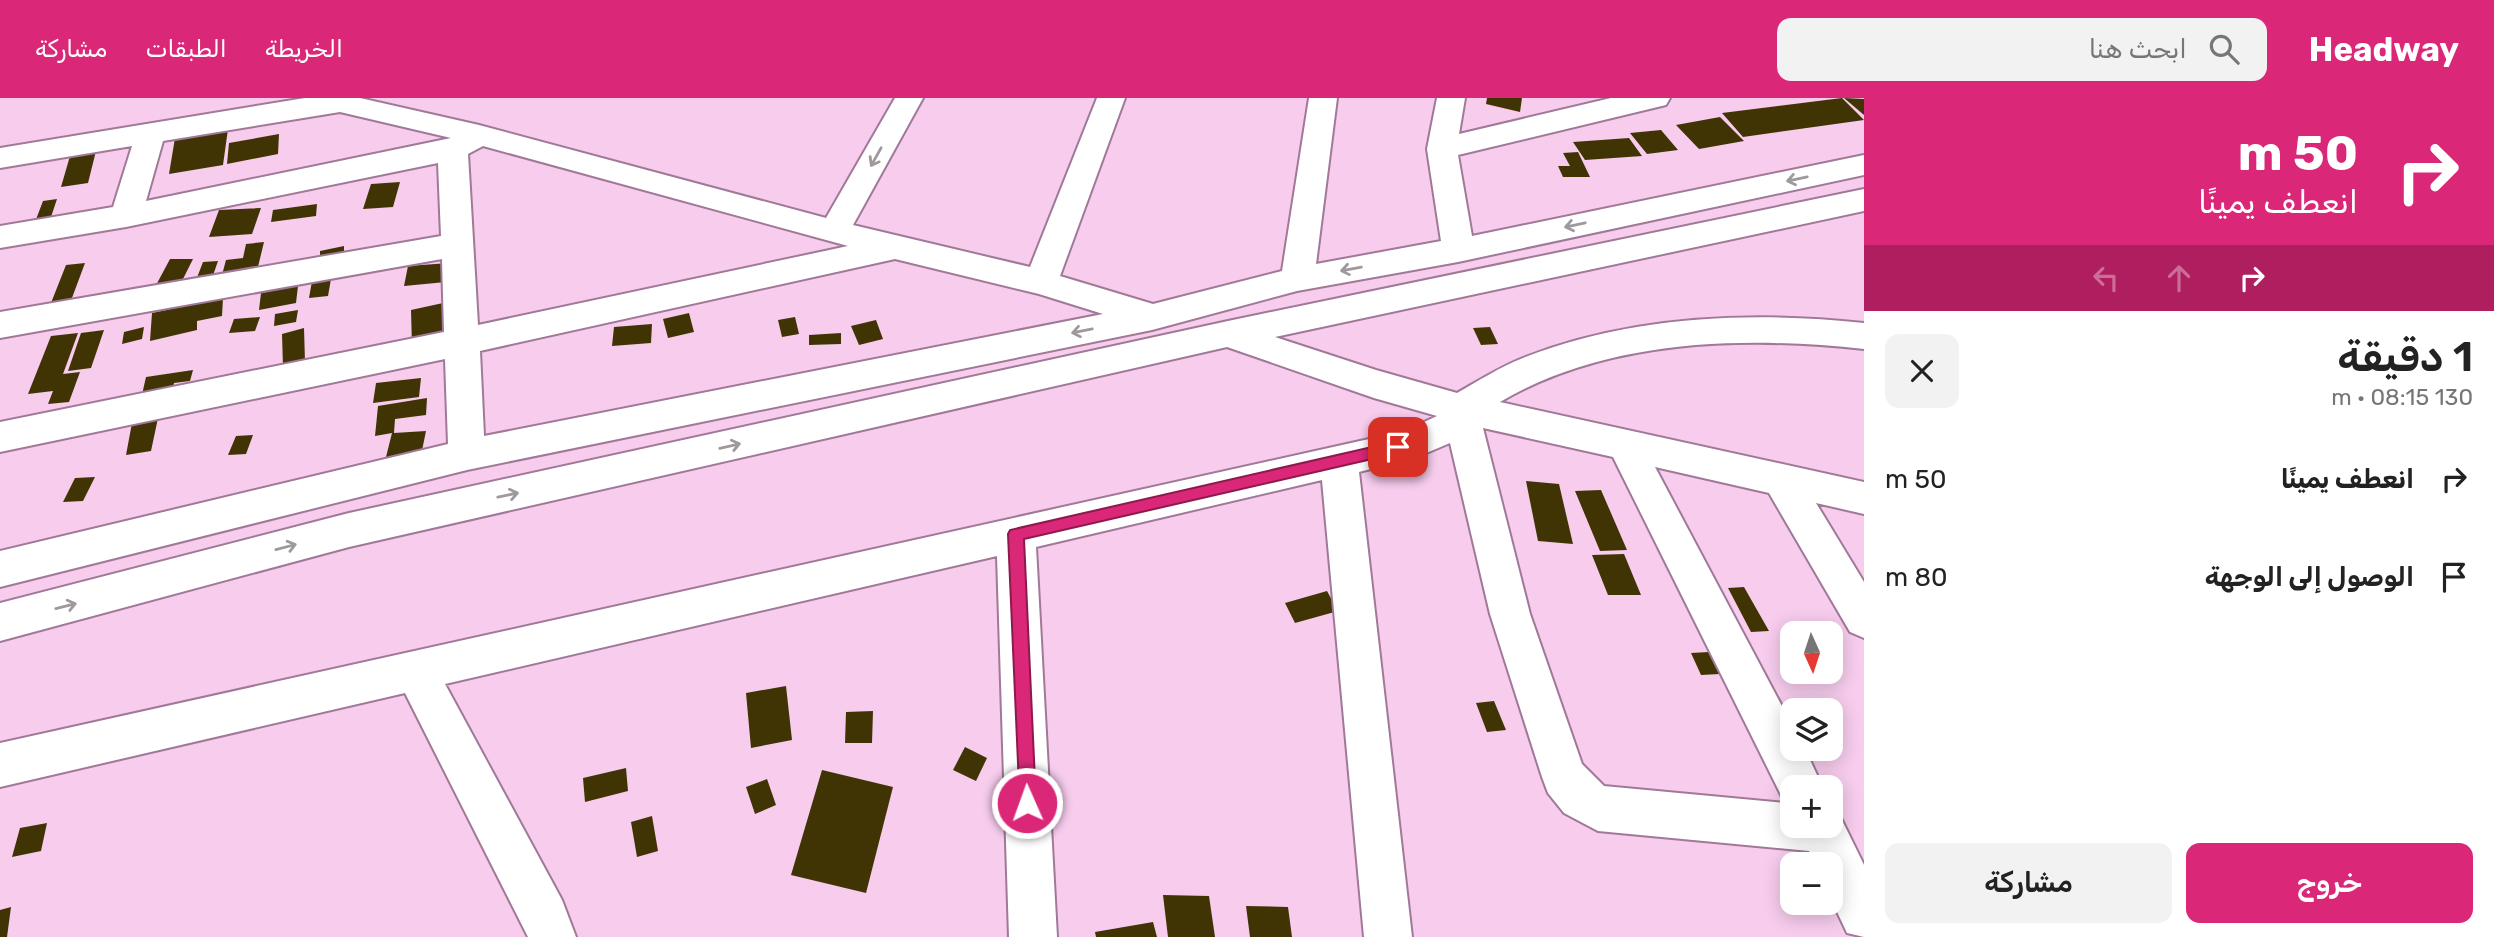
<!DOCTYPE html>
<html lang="ar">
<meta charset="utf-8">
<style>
:root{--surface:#fff;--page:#f2f2f2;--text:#222;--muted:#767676;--accent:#db2777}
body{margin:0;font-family:Rubik,"Noto Sans Arabic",sans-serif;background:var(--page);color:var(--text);direction:rtl;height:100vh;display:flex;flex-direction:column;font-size:26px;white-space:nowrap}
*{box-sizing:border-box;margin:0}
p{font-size:23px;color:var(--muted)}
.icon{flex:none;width:38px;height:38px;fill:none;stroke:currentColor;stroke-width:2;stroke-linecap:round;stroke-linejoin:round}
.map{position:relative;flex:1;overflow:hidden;direction:ltr}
.panel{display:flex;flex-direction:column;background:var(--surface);width:630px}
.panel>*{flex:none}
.top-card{background:#db2777;color:#fff;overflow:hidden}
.needle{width:46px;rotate:177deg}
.controls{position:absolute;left:1780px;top:523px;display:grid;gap:14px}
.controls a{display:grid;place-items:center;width:63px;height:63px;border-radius:14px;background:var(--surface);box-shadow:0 4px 18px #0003;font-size:35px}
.pin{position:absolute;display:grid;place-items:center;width:60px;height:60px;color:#fff;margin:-30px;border-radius:14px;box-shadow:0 4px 10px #0006}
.me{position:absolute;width:77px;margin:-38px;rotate:358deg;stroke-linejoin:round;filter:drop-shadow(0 0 5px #0008)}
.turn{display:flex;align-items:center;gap:24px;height:147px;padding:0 21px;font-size:32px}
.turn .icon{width:91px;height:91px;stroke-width:2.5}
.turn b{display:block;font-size:49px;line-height:60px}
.lanes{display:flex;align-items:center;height:66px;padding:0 21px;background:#0003;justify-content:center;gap:35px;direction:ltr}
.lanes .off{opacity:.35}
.round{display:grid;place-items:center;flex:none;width:74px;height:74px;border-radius:14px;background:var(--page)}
.headline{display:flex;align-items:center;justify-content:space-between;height:119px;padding:0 21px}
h1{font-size:42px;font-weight:600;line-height:52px}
.cta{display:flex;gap:14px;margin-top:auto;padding:14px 21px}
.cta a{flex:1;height:80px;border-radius:14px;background:var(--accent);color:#fff;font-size:28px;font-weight:600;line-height:80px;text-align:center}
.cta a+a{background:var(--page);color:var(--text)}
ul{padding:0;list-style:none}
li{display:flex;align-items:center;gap:21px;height:98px;padding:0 21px}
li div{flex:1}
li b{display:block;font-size:26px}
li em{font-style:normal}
header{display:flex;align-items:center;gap:42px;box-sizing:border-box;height:98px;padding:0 35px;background:var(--accent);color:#fff}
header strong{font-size:33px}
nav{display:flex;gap:38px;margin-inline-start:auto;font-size:24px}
.search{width:490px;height:63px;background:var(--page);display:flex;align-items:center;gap:18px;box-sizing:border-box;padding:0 24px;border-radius:14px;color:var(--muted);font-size:26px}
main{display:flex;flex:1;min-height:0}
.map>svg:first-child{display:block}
.building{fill:#403404}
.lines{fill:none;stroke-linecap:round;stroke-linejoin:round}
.minor-casing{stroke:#a07998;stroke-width:4}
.minor{fill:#fff;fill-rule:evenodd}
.oneway{stroke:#9f989d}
.route{fill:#db2777;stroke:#8e194d;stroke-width:2}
</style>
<header>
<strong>Headway</strong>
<div class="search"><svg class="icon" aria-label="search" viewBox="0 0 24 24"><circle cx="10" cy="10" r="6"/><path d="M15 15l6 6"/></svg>ابحث هنا</div>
<nav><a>الخريطة</a><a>الطبقات</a><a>مشاركة</a></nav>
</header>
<main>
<section class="panel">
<div class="top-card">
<div class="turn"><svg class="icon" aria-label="right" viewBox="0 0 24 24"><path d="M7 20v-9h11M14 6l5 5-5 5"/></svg><div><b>50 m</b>انعطف يمينًا</div></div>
<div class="lanes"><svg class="icon off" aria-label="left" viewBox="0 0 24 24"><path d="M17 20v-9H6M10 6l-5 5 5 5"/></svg><svg class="icon off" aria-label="ahead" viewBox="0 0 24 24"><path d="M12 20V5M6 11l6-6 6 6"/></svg><svg class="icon" aria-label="right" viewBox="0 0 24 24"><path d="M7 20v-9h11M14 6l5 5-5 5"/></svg></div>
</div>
<div class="headline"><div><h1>1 دقيقة</h1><p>130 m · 08:15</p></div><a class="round"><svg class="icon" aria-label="close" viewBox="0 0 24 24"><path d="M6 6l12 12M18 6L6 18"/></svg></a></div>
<ul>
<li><svg class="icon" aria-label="right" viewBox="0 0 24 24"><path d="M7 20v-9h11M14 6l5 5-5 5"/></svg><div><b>انعطف يمينًا</b></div><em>50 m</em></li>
<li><svg class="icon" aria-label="arrive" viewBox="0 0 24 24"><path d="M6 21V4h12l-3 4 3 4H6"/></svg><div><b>الوصول إلى الوجهة</b></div><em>80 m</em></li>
</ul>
<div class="cta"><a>خروج</a><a>مشاركة</a></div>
</section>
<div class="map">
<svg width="1864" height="839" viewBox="0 0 1864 839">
<rect width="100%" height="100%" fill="#f7cced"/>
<path class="building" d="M1487 0H1522L1520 14 1486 6Z
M1842 0 1864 22 1743 39 1722 15Z
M1844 0 1864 1V17Z
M1720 19 1744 43 1699 51 1676 27Z
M228 31 223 67 169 76 175 40Z
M1661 32 1678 52 1647 56 1630 35Z
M279 36 278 56 227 66 229 45Z
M1629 40 1642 58 1585 62 1573 44Z
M96 53 88 85 61 89 70 58Z
M1578 54 1590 79H1563L1558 68H1570L1563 55Z
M400 84 393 109 363 111 371 86Z
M57 101 50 122 35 124 43 103Z
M317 106 316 118 271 124 273 112Z
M261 110 252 136 209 139 219 112Z
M264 144 257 173 222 177 226 162 243 160 246 146Z
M344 148V161L320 166V153Z
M170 161H193L178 191H154Z
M218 163 209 189 193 190 203 164Z
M85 165 69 208 49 210 66 167Z
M449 165 446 184 404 188 408 168Z
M331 181 328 198 309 200 312 183Z
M298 188 296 205 259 212 261 195Z
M223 200 222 218 197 223V232L150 243 152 215Z
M443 205 445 242 412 249 411 212Z
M298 212 296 224 274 228 275 216Z
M689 215 694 234 668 240 663 221Z
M260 219 255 233 229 235 234 221Z
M795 219 799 236 782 239 778 222Z
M876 222 883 241 859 247 851 228Z
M652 226 651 245 612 248 614 229Z
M144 229 142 241 122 246 124 234Z
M1490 229 1498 246 1481 247 1473 230Z
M304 230 305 264 283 269 282 236Z
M104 232 91 270 68 273 81 235Z
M78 235 63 276 80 274 69 304 48 306 53 293 28 296 51 238Z
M841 235V246L809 247V237Z
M193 272 190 283 174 285 172 296 141 301 146 279Z
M421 280 419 299 373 305 376 285Z
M427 300 426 317 395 321 394 335 426 333 418 372 382 375 392 335 375 338 378 308Z
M158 320 151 353 126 357 132 325Z
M253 337 246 356 228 357 236 338Z
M95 379 83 403 63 404 75 380Z
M1526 383 1559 386 1573 446 1538 443Z
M1601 392 1627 452 1600 453 1575 393Z
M1624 456 1641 497H1608L1592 457Z
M1744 489 1769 533 1751 534 1728 490Z
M1327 493 1338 513 1295 525 1285 505Z
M1709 554 1720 576 1701 577 1691 555Z
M786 588 792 642 751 650 746 595Z
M1494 603 1506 632 1487 634 1476 605Z
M873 613 872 645H845L846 614Z
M965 649 987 660 976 683 953 672Z
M626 670 628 693 585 704 583 680Z
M822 672 893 689 866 795 791 777Z
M767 681 776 707 755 716 746 689Z
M652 718 658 753 637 759 631 724Z
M47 725 41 753 12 759 20 730Z
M1163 797 1209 798 1215 839H1168Z
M1246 808 1288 809 1292 839H1250Z
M11 809 7 839H0V812Z
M1153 824 1157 839H1096L1095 834Z"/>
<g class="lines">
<defs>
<path id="minor" d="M305 0H360L479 27 826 120 895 0H923L853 127 1030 169 1097 0H1125L1060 178 1153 206 1282 173 1309 0H1337L1316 166 1441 143 1427 51 1437 0H1465L1459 36 1611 0H1670L1666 7 1458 57 1472 138 1864 57V77L1458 164 1297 193 1152 232 467 372 0 489V453L448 346 445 261 0 354V324L444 234 442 161 0 240V214L441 138 438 65 126 129 0 150V128L113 109 132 48 0 70V50ZM340 14 451 40 146 103 163 43ZM483 48 848 148 478 227 468 56ZM895 161 1039 196 1103 216 484 338 480 253Z
M1864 91V113L1275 239 1376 272 1457 295C1478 283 1500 269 1523 260 1630 218 1750 213 1864 225V251C1743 238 1607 241 1500 304L1864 384V416L1816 405 1864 484V540L1850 534 1769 395 1655 369 1792 627V651H1805L1823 690H1792V728H1830V709L1837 712 1864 767V839L1847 835 1830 799V766H1815L1809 753 1598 733 1564 715 1548 695 1542 679 1490 516 1450 345 1417 359 1359 374 1412 839H1364L1322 382 1036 449 1057 839H1009L997 458 445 586 562 802 576 839H528L405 595 0 689V645L1378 339 1409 331 1437 318 1374 300 1227 249 349 449 0 543V505L349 415 1228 223ZM1483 330 1613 359 1785 705 1604 688 1582 666 1530 516Z"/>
</defs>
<use href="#minor" class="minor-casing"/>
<use href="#minor" class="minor"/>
</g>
<defs><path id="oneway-shaft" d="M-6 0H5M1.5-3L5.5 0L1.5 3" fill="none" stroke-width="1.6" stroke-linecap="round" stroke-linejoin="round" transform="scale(1.75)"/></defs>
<g class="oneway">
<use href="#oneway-shaft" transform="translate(876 59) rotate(119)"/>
<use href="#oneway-shaft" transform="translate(1797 81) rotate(168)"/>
<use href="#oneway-shaft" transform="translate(1575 127) rotate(168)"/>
<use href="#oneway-shaft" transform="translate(1351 171) rotate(170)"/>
<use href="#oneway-shaft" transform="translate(1082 233) rotate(169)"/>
<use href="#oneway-shaft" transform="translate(730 348) rotate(-13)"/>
<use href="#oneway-shaft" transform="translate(508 397) rotate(-12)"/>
<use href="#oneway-shaft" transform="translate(286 449) rotate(-15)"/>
<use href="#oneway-shaft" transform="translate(66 508) rotate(-14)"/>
</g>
<path class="route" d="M1398 343 1406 349 1398 355 1024 441 1036 705 1034 711 1027 714 1020 711 1008 436 1010 432Z"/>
</svg>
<div class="controls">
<a><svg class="needle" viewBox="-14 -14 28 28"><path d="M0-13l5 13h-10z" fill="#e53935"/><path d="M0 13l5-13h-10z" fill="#767676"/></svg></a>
<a><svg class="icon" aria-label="layers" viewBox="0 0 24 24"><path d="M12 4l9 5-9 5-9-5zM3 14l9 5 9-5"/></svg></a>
<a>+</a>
<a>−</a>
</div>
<div class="pin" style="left:1398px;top:349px;background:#d93025"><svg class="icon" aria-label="arrive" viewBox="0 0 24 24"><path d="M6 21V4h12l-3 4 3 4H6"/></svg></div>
<svg class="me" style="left:1027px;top:705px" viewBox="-20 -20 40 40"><circle r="17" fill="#db2777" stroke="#fff" stroke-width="3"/><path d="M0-11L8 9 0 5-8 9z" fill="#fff"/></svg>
</div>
</main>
